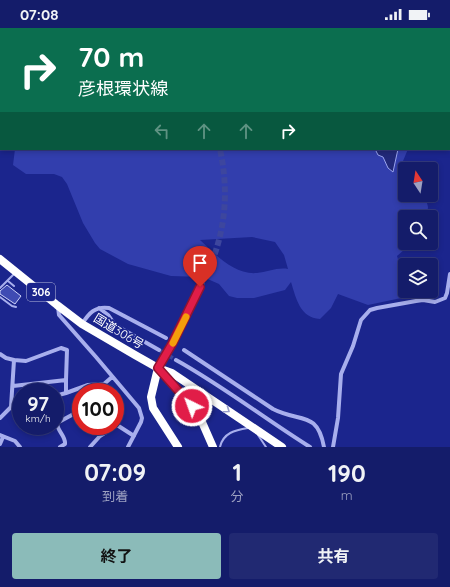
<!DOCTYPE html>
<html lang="ja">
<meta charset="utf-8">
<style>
:root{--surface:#141c6a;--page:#212972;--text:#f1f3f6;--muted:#9da1c1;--line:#333a7e;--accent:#8bbbb9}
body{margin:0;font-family:Quicksand,"Noto Sans JP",sans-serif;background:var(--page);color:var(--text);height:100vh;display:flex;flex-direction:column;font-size:15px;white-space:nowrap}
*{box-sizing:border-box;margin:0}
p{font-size:13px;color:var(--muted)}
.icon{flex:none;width:22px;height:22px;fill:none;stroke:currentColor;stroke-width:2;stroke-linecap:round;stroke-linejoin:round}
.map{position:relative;height:419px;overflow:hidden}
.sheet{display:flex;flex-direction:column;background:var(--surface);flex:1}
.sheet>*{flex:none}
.hud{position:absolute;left:0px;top:0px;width:450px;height:122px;box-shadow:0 2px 6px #0003,0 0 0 1px var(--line);background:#0b6e4f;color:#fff;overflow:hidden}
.needle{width:26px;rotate:348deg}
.fabs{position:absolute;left:398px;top:134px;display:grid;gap:8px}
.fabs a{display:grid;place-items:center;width:40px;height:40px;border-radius:4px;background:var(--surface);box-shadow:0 2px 6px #0003,0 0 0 1px var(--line);font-size:20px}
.speed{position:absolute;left:12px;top:355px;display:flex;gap:8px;font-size:20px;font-weight:700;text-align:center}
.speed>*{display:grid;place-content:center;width:52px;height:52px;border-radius:50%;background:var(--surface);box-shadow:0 2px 6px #0003,0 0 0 1px var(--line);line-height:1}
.speed small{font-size:10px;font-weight:400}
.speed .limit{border:6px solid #d22;background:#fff;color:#111}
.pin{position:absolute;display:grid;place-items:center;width:34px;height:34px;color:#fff;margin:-41px -17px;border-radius:50% 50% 50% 0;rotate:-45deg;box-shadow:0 0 4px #0007}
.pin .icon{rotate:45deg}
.me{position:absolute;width:44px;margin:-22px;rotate:318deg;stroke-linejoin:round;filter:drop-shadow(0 0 3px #0008)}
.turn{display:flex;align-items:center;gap:14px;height:84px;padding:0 12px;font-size:18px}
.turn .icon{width:52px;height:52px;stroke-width:2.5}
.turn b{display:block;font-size:28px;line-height:34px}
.lanes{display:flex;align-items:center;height:38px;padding:0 12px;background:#0003;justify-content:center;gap:20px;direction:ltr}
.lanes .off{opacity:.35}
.eta{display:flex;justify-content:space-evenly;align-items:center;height:68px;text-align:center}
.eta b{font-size:24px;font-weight:700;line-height:28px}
.cta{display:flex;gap:8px;margin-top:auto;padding:8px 12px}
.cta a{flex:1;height:46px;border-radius:4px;background:var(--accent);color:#111;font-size:16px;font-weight:700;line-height:46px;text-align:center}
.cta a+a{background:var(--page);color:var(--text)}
.status{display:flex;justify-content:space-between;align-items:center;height:28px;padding:0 20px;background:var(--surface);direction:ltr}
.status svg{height:11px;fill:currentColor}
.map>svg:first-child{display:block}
.green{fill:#323ead;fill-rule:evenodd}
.water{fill:#22297a;stroke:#9ba5ef}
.building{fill:#3f4bb3;stroke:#ced3fa}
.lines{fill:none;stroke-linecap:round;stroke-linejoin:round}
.street-tunnel{stroke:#3d469e;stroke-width:4;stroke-dasharray:4 2;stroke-linecap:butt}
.secondary-tunnel{stroke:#3d469e;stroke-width:6;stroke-dasharray:6 3;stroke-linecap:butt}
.lane{stroke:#a8afed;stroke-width:2}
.street{stroke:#a8afed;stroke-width:4}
.secondary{stroke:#d5d8fa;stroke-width:6}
.highway{stroke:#fff;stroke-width:8}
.oneway{stroke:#989dcc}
.route-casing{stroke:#92132f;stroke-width:10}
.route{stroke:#e11d48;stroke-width:7}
.slow{stroke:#f59e0b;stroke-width:7}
.labels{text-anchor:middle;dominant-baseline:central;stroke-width:3.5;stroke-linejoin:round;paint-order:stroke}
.shield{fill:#1b258d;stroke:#bbbedd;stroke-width:1}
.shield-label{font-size:11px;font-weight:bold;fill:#fff}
.street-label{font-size:12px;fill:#fff;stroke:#1b258d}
</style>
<div class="status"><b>07:08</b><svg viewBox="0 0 49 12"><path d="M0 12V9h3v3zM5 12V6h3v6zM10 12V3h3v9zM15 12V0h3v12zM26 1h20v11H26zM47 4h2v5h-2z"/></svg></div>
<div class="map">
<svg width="450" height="419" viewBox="0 0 450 419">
<rect width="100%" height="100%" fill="#1b258d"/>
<path class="green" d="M72 0H423L74 1Z
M15 121H408L403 133 408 135 414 141H405V167H425L428 179 427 189H405V215H412L397 228 400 238 405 247V263H410L406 269 368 277 338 266 331 280 320 291C300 290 296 270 291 254L285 262 254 270H237L229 268 219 256 203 249 171 248 128 236 100 221 95 215 83 195 67 156 62 149 54 146H26L13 137ZM252 209 275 214 284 227 288 241C278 239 267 244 257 245 234 247 215 226 200 212Z"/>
<path class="water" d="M375 121H398L393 144 388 140 383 129 378 127Z"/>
<path class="building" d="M7 257 21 268 15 276 0 266V263Z"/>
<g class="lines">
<path class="street-tunnel" d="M159 322 176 332"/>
<path class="secondary-tunnel" d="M196 0V1
M200 259C206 246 213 233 217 219 227 186 227 154 220 121"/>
<path class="lane" d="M8 253 14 258
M0 260 14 246
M0 269 12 278 16 279
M258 407 266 419
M220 419C223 405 235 402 248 400"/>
<path class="street" d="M58 279 59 287 96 329 139 380 142 390 141 394 128 419
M99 280 108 287 115 297 159 322
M82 296C89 285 95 278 109 280L166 310
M184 322 273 381C300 395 317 382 324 419
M0 326 6 330 14 332
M176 332C223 358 265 391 310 419
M66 352V365L88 357 104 356
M102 364 104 356 112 349
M55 368 66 365
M11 379 14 332 26 333 61 320 67 322 66 352 13 358
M0 390 11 379 21 373
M0 407 15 413 20 419
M0 416 3 409
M60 419 65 416C66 408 57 403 57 395L81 382
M90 419 100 408 117 397 134 408
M333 419 338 390 341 346 353 318 361 292 370 282 377 280 416 273 423 272 435 274 445 270 447 265 450 246"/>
<path class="secondary" d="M158 340 172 315 200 259"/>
<path class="highway" d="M0 231 57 277 82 296 135 327 158 340 172 345 282 419
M158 340 192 378 202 394 213 419
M158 340 151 369 153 380 178 419"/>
</g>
<defs><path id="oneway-chevron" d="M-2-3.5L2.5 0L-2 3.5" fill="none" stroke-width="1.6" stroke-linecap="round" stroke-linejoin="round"/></defs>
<use class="oneway" href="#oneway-chevron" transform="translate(227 382) rotate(35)"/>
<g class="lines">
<defs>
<path id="route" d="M192 378 158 340 172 316 200 259"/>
</defs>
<use href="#route" class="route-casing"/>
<use href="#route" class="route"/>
<path class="slow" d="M173 315 186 289"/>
</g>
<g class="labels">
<rect class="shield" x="27" y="255" width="28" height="18" rx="3"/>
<g class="shield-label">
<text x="41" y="264">306</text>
</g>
<g class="street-label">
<text transform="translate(119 303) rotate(31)">国道306号</text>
</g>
</g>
</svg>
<div class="fabs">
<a><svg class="needle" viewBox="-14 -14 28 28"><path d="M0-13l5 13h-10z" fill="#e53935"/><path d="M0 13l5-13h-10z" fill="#9da1c1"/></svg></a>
<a><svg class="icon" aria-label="search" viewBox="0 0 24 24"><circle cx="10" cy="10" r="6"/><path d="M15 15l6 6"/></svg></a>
<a><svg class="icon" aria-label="layers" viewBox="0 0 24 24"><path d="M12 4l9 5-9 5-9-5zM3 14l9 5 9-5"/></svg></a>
</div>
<div class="speed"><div>97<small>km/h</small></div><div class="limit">100</div></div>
<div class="pin" style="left:200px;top:259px;background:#d93025"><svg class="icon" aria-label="arrive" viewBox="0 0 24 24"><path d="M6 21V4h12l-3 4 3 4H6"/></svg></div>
<svg class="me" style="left:192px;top:378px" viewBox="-20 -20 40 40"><circle r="17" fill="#e11d48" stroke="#fff" stroke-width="3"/><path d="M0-11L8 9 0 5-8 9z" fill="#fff"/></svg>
<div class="hud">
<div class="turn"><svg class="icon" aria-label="right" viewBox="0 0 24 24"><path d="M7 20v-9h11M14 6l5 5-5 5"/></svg><div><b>70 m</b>彦根環状線</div></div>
<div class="lanes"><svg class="icon off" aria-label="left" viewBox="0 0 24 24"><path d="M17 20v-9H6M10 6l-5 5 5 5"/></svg><svg class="icon off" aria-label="ahead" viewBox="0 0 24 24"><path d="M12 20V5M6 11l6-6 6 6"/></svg><svg class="icon off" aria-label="ahead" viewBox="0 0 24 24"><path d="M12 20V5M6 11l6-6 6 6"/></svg><svg class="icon" aria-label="right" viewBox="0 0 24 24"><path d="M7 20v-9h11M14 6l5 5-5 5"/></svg></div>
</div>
</div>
<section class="sheet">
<div class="eta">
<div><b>07:09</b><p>到着</p></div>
<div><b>1</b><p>分</p></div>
<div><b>190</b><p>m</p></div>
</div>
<div class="cta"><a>終了</a><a>共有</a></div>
</section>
